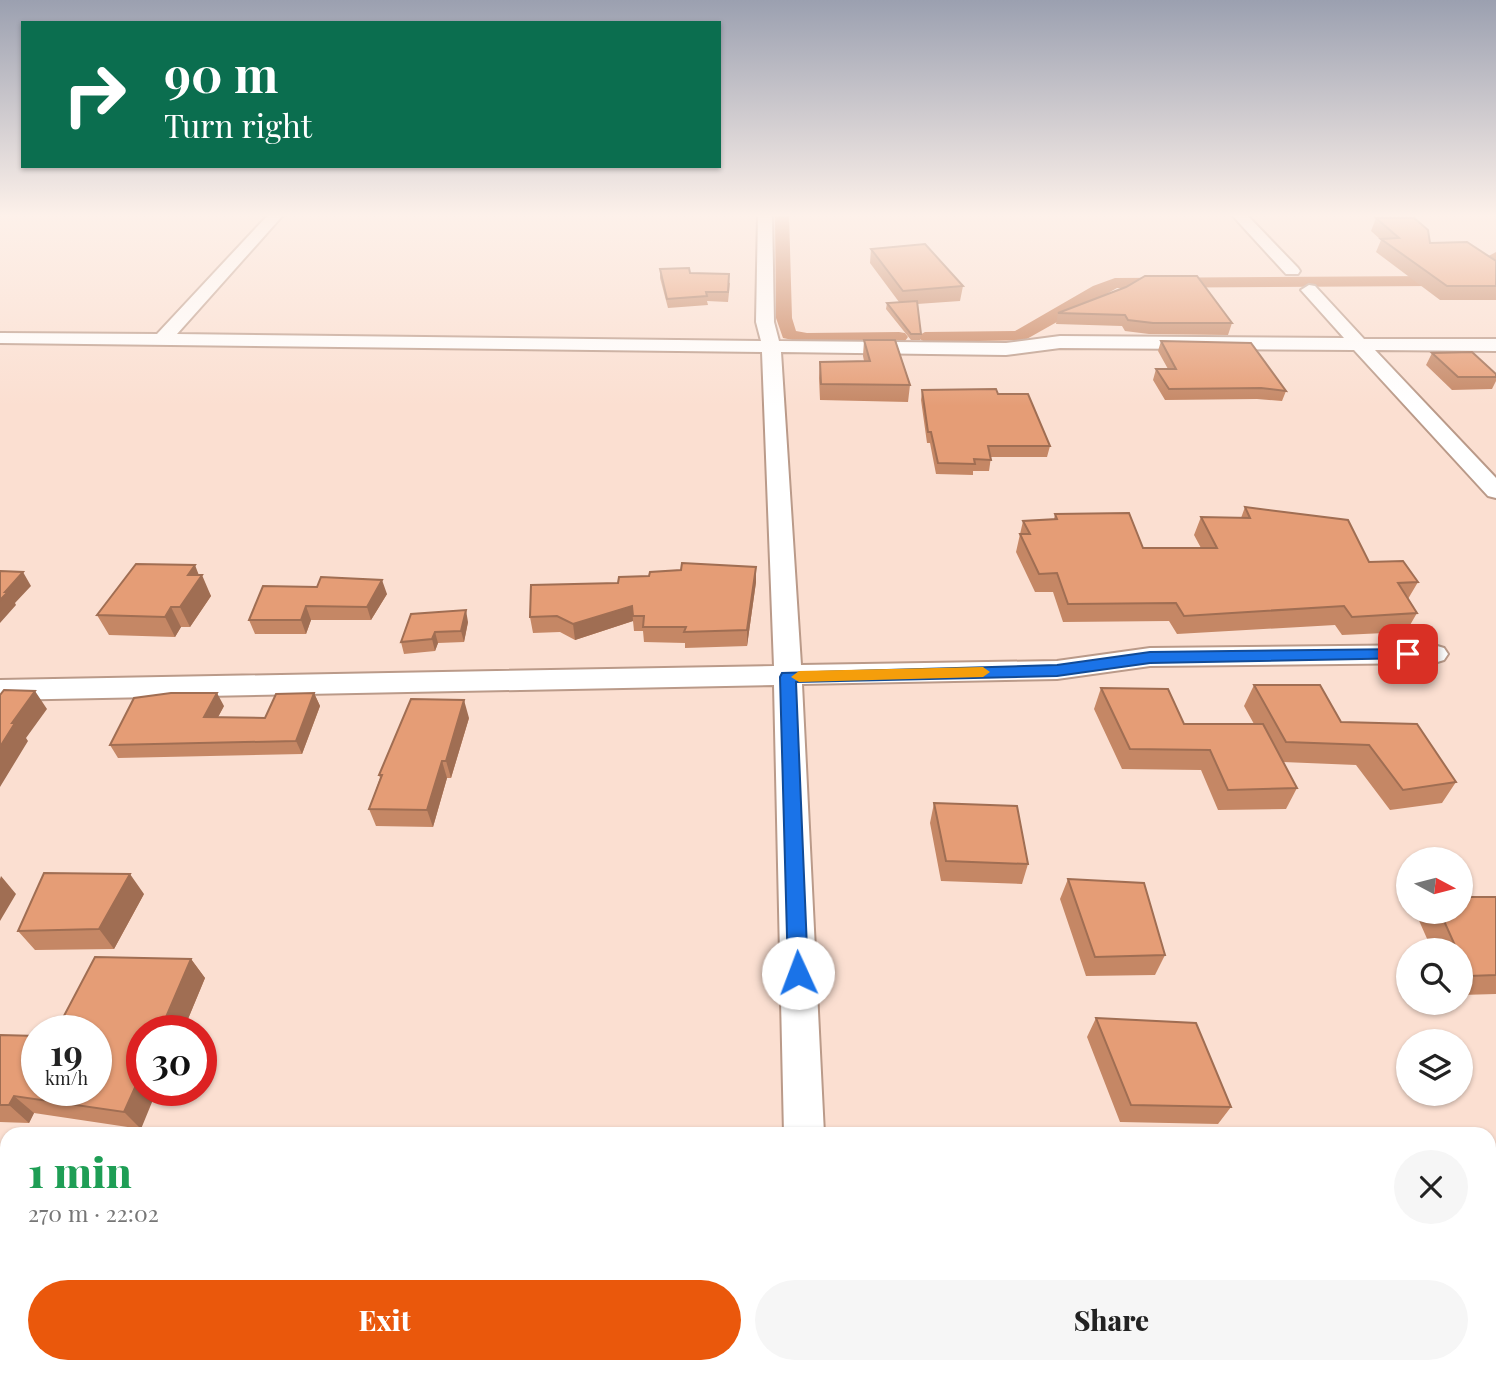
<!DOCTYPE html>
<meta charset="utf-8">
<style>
:root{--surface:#fff;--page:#f6f6f6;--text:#222;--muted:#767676;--accent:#ea580c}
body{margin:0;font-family:"Playfair Display",serif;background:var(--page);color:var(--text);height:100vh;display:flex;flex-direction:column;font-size:26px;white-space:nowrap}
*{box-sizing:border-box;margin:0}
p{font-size:23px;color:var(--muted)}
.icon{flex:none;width:38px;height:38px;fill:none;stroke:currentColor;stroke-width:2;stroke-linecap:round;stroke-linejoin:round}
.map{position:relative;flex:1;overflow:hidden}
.details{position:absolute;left:0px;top:1127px;width:1496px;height:247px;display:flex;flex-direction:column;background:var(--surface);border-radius:21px 21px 0 0;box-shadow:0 2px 5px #0004}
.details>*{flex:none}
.top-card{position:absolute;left:21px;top:21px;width:700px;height:147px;border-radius:0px;box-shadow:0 2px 5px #0004;background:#0b6e4f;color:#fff;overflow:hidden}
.needle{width:46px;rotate:97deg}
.buttons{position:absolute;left:1396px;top:847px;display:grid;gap:14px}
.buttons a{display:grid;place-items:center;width:77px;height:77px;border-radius:50%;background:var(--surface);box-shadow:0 2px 5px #0004;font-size:35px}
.speed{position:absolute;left:21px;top:1015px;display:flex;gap:14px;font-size:35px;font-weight:700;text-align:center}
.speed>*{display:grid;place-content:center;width:91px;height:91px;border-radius:50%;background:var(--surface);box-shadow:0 2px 5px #0004;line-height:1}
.speed small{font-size:18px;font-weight:400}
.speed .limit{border:10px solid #d22;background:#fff;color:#111}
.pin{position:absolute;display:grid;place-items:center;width:60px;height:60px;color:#fff;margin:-30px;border-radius:14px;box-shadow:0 4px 10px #0006}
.me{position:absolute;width:77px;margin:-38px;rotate:358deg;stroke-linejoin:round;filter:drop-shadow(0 0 5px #0008)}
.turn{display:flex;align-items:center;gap:24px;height:147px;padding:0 28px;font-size:32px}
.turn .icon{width:91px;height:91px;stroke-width:2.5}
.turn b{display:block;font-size:49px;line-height:60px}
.round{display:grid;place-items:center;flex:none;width:74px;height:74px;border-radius:37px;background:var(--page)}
.overview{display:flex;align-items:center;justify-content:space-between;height:119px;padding:0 28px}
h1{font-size:42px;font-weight:800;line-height:52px;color:#1e9e55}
.action{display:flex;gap:14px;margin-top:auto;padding:14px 28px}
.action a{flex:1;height:80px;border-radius:42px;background:var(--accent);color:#fff;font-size:28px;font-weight:800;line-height:80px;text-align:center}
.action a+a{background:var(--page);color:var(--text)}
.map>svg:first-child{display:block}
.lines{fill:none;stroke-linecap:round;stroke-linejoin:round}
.canal{fill:#c8825c;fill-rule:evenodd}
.minor-casing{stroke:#ba9a89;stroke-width:4}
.minor{fill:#fff;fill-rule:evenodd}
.wall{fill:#c58765}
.shaded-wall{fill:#a06e53}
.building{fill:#e59d76;stroke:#a06e53;stroke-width:2}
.route{fill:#1a73e8;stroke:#114b97;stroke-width:2}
.slow{fill:#f59e0b}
</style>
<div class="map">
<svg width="1496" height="1373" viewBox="0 0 1496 1373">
<rect width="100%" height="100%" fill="#fbdfd1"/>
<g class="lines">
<path class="canal" d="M775 214H789L792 318 796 331 807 333 899 332 905 333 908 337 905 341 807 343 783 338 776 318Z
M1496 252V263L1471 278 1433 286 1117 288 1025 340 925 342 916 337 925 332 1015 331 1093 286 1115 278 1433 276 1461 271Z"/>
<defs>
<path id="minor" d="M269 214H284L177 334 761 341 756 322 758 214H772L774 322 779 341 1006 343 1060 336 1344 338 1301 290 1309 285 1315 286 1364 339H1496V351L1375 350 1496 478V498L1488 496 1354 350 1060 348 1006 355 781 352 801 665 1057 661 1150 648 1434 645 1444 648 1448 654 1444 660 1434 663 1150 666 1057 679 802 684 824 1134H784L774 685 0 700V680L774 666 762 352 0 343V333L157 334Z
M1231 214H1246L1298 268 1300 271 1298 274H1286Z
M0 1175H7V1217H0Z
M791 1367H837L838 1373H790Z"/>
</defs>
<use href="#minor" class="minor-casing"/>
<use href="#minor" class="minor"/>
</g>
<path class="wall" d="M1376 218 1430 243 1496 261V300H1440L1376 252 1381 240 1371 231Z
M871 249 963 286 960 301 917 304 921 334 920 340H911L886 309 887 303 899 302 870 263Z
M660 269 690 273 730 283 728 302 707 301 708 305 668 308 660 278Z
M1126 287 1232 323 1228 335 1149 334 1125 331 1122 326 1056 324 1058 313Z
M864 340 910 385 908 402 820 400 819 378 820 362 864 361 863 356Z
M1161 341 1286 391 1282 401 1257 399 1165 400 1153 380 1156 369H1168L1158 351Z
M1432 353 1496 374V381L1492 389 1452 390 1426 365Z
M922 390 1050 446 1047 457H991L989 471H973V475L936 474 930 443H927L921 400Z
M1245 507 1369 562 1418 582 1408 599 1417 613 1406 632 1342 635 1335 625 1177 634 1169 621 1063 622 1053 592H1035L1016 552 1023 521 1054 519 1055 514 1143 548H1201L1194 535 1201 517 1241 518Z
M756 567V582L747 646 685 648V643L644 642 643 631H634L633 621 575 640 560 632 533 633 530 617 618 583 649 576Z
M199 575 211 596 190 627H181L175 637 109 635 97 615Z
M317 587 387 594 371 620H311L306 634H255L249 620Z
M468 622 464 642 438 643 435 651 404 654 401 642Z
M1254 685 1341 722 1456 782 1442 803 1390 810 1356 765 1283 762 1297 788 1286 809 1218 810 1201 770 1122 769 1094 709 1101 688 1184 724H1254L1244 706Z
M314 693 320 706 302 754 118 758 110 745 224 706 218 717 265 718Z
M469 718 451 778H447L433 827 376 826 369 809 380 778 379 775Z
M934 803 1028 864 1022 884 941 881 930 823Z
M1068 879 1165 955 1155 975 1086 976 1060 899Z
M144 894 114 949 35 950 18 931Z
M1496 897V994L1461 995V950H1432L1417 916 1421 912H1461Z
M191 959 205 978 183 1031H142L141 1129 34 1113 29 1123 0 1122V1035L37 1090Z
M1096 1018 1231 1107 1218 1124 1120 1122 1087 1037Z
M0 1243H7V1357H0Z
M1016 1367H1179L1181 1373H1017Z"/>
<path class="shaded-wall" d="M195 565 200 578 202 575 211 596 190 627 180 607 188 575Z
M756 567V582L747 646V630Z
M23 572 31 586 15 603 16 605 0 623V600L5 592Z
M382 580 387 594 371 620 367 607Z
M306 606 311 620 306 634 301 620Z
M632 606 633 621 575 640 573 624Z
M171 607 181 627 175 637 165 617Z
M466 610 468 622 464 642 461 631Z
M435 632 438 643 435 651 432 639Z
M35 691 47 709 26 738 28 741 0 787V747L12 723Z
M217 693 224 706 211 730 204 717Z
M314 693 320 706 302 754 296 741Z
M464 700 469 718 451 778 446 761Z
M442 761 447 778 433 827 427 810Z
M130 874 144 894 114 949 99 929Z
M1 876 16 894 0 921V879Z
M191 959 205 978 183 1031H160Z
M142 1072V1090H157L141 1129 124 1112Z
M14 1096 34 1113 29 1123 9 1105Z
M328 1367H350L348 1373H326Z"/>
<path class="building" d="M1376 218H1414L1428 230 1430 243 1467 242 1496 261V286H1447L1381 239 1399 238Z
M925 244 963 286 903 291 871 249Z
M689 268 690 273 729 274 728 292H706L707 296 667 299 660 269Z
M1145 276H1197L1232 323H1153L1128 320 1125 315 1058 313 1126 287Z
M917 301 921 334H911L887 303Z
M864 340H895L910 385 821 384 820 362 870 361Z
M1161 341 1251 343 1286 391 1261 388 1169 389 1156 369H1176Z
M1472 352 1496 374V377H1458L1432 353Z
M996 389 998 394H1028L1050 446H988L991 460 974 459 975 464 938 463 931 432H928L922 390Z
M1245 507 1348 520 1369 562 1403 561 1418 582 1398 583 1417 613 1352 617 1344 606 1184 616 1176 603 1068 604 1057 573 1039 574 1020 534H1030L1023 521 1057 519 1055 514 1129 513 1143 548H1217L1201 517 1250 518Z
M682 563 756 567 747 630 684 632 686 627H643L644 616H633L632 606 573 624 557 616 530 617 531 585 618 583 619 577 649 576 650 572 681 570Z
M136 564 195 565 188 575H202L180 607H171L165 617 97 615Z
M0 571 23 572 5 592H8L0 600Z
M321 577 382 580 367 607 306 606 301 620H249L263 586 317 587Z
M466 610 461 631 435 632 432 639 401 642 411 614Z
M1254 685H1320L1341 722 1417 724 1456 782 1403 790 1369 745 1286 742Z
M1101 688 1168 689 1184 724H1263L1297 788 1228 790 1210 750 1130 749Z
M4 690 35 691 12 723H15L0 747V695Z
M171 693H217L204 717 265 718 276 694 314 693 296 741 110 745 134 698Z
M411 699 464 700 446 761H442L427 810 369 809 382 775H379Z
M934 803 1017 806 1028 864 946 861Z
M44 873 130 874 99 929 18 931Z
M1068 879 1144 883 1165 955 1095 957Z
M1461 897H1496V975L1469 976 1461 959V950H1457L1440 912H1461Z
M95 957 191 959 160 1031H142V1072L124 1112 14 1096 9 1105H0V1035L37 1036V1090H96V1031H56Z
M1096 1018 1196 1023 1231 1107 1131 1105Z
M0 1243H7V1312L5 1318H7V1350H0Z
M185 1367H328L326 1373H183Z
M1031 1367H1179L1181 1373H1032Z"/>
<linearGradient id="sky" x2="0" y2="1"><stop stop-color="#9ba0b0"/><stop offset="0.53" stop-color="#fdf1ea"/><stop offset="1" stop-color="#fdf1ea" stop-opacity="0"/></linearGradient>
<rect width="1496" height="406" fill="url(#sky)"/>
<path class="route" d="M1408 649 1413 650 1415 654 1413 658 1150 663 1057 676 796 682 808 973 805 979 798 982 791 979 788 973 780 677 782 673 1057 665 1150 652Z"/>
<path class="slow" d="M983 667 990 672 983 677 799 682 791 677 799 671Z"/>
</svg>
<div class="buttons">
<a><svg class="needle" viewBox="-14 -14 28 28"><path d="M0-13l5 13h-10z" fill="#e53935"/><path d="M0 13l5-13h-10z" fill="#767676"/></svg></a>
<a><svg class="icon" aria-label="search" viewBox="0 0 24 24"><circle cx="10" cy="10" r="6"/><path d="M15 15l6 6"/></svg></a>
<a><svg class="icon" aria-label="layers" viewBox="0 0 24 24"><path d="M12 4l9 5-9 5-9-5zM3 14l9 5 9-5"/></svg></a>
</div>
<div class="speed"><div>19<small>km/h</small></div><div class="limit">30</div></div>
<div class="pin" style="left:1408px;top:654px;background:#d93025"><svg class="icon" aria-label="arrive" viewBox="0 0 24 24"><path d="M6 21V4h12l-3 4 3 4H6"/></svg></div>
<svg class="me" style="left:798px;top:973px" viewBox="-20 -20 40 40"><circle r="19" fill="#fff"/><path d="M0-13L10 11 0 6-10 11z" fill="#1a73e8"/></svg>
<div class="top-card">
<div class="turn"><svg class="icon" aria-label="right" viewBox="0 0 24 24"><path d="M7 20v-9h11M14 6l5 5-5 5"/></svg><div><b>90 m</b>Turn right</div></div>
</div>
<section class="details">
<div class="overview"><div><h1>1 min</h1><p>270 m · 22:02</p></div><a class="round"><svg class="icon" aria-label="close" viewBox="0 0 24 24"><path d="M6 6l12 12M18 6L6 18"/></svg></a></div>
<div class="action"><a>Exit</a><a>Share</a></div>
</section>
</div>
